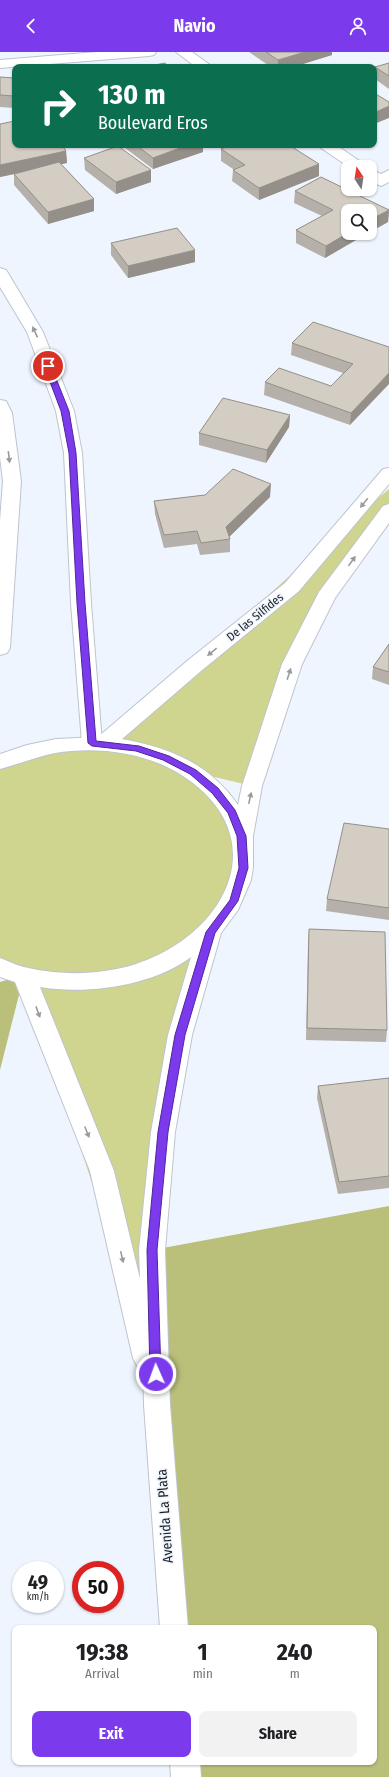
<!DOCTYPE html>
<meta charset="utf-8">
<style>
:root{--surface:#fff;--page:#f2f2f2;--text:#202124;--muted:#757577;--accent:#7c3aed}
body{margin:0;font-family:"Fira Sans Condensed",sans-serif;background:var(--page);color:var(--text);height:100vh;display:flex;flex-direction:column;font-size:15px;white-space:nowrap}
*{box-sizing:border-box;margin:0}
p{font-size:13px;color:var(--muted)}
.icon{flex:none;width:22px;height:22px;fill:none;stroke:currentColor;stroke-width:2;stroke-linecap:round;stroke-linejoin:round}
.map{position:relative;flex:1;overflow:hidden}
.sheet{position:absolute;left:12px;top:1573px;width:365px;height:140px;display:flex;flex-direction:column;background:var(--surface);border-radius:8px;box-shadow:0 1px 3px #0004}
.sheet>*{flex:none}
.top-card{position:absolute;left:12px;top:12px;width:365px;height:84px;border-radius:8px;box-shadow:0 1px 3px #0004;background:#0b6e4f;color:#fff;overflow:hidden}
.needle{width:26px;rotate:348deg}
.buttons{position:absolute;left:341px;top:108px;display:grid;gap:8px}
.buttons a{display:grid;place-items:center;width:36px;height:36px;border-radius:8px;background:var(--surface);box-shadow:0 1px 3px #0004;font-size:20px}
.speed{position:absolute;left:12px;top:1509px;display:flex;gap:8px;font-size:20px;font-weight:700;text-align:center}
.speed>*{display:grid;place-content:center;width:52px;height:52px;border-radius:50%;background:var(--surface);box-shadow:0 1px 3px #0004;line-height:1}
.speed small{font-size:10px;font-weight:400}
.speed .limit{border:6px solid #d22;background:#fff;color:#111}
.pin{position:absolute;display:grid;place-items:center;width:34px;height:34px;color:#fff;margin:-17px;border:2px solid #fff;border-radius:50%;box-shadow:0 1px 4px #0007}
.me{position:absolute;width:44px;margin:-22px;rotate:358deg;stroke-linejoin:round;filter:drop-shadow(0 0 3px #0008)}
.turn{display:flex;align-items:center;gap:14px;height:84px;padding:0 20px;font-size:18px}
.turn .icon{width:52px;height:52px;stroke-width:2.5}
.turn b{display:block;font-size:28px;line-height:34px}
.eta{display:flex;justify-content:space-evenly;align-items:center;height:68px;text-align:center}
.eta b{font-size:24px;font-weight:700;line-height:28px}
.cta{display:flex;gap:8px;margin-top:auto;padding:8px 20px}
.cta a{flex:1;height:46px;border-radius:8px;background:var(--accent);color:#fff;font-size:16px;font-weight:700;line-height:46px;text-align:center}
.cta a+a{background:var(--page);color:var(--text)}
header{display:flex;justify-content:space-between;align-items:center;height:52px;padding:0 20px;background:var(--accent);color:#fff;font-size:18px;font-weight:700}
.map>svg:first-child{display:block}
.green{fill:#cfd58e}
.forest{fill:#babf79}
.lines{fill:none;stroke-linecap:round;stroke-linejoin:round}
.minor-casing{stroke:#bec4cd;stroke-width:2}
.major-casing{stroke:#bec4cd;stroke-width:2}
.minor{fill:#fff;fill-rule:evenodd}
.major{fill:#fff;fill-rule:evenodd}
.wall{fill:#b5b0a9}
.shaded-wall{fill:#949089}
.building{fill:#d3cdc4;stroke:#949089}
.oneway{fill:#9a9b9c}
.route{fill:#7c3aed;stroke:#51269a}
.labels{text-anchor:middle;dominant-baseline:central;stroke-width:3;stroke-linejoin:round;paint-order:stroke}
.street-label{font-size:12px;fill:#1e2023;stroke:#eef5fe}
.near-street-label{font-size:14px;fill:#1e2023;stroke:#eef5fe}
</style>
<header><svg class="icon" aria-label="back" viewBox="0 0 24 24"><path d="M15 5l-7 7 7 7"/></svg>Navio<svg class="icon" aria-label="person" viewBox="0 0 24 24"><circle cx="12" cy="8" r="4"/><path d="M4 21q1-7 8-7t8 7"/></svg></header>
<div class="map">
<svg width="389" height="1725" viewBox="0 0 389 1725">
<rect width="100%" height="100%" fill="#eef5fe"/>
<path class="green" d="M389 437V458L326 544 252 734 194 720C204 735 226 764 230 780 240 816 225 848 210 880L139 1275 24 923 0 918V711L104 691 346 473Z"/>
<path class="forest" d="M24 923 0 1018V930Z
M389 1154V1725H191L189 1710H374V1576H177L152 1198Z"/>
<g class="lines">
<defs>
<path id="minor" d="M97 0H156L154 3 149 4 0 16V8Z
M176 0H192L213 15H196Z
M319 93H336L364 112 366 115H349L321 96Z
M370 117 381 122 389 118V130L381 134 370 129Z
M0 216 6 218 8 221 43 280 74 359 82 401 91 551 102 691 99 696 92 698 85 696 82 691 71 551 64 401 56 359 27 280 0 235Z
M0 348 6 349 12 361 21 429 10 596 7 601 0 603V469L3 429 0 405Z"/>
<path id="major" d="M389 416V432L299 539 201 619 122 687C170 696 209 711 238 753L242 734 282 612 319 540 383 454 389 452V471L335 546 302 612 262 734 253 784V815L251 828 238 858 221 881 192 983 175 1080 165 1198 170 1353 188 1576H160L144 1353 143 1317 137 1314 133 1306 90 1119 15 930 0 925V906C6 908 11 911 17 913 54 924 99 924 136 912 228 882 277 783 180 722 144 700 97 694 55 701 36 705 19 712 0 717V702L27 693 56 687 98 685 187 609 285 531 383 417ZM191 905 168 983 151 1080 139 1198 140 1227 114 1119 40 935C86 943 153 934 191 905Z
M170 1710H200L201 1725H171Z"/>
</defs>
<use href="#minor" class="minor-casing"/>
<use href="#major" class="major-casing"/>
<use href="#minor" class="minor"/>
<use href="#major" class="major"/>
</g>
<path class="wall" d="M249 0H332V3L293 15H271Z
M389 11V37L375 27V15Z
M0 25 15 26V56L0 55Z
M0 72 15 93 66 99 67 111 61 112 94 147V159L48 172 14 133V122L0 125Z
M121 93H203V100L153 117Z
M221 97 319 124 259 148 232 129 233 118V117L221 109Z
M84 106 151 118V130L116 142 85 118Z
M321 125 389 158 388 170 370 180V159H348V181H368L325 206 296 191V178L322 164 294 151 295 139Z
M111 191 195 210 128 226 111 203Z
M292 291 389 295 350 373 264 343 265 330 331 334 343 321 291 303Z
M290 363 289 375 266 411 199 393V381Z
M205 443 270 445 229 485 230 487V500L200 503 197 492 164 496 155 462 154 449Z
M389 592V633L372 627 373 615Z
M389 777V868L326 859 327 847Z
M309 877 387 978 386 990 306 988 308 890Z
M389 1026V1136L338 1142 317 1046 318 1034Z"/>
<path class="shaded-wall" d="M305 0H332V3L293 15H278V8Z
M15 41V56L14 44Z
M389 54V66L374 72V61Z
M188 93H203V100L153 117V106Z
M66 99 67 111 0 125V113Z
M319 112V124L259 148V136Z
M151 118V130L116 142V130Z
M94 147V159L48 172V160Z
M389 158 388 170 370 180V168Z
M348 181H368L325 206 326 194Z
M195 198V210L128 226V214Z
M389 321V332L350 373 351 361Z
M290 363 289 375 266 411 267 398Z
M271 432 270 445 226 488V475Z"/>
<path class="building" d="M266 0H305L278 8Z
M165 11 168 15H145Z
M389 11V24L375 15Z
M0 25 15 26V41L14 44 0 43Z
M374 41 389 50V54L374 61Z
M15 69V93H62L66 99 0 113V72Z
M136 93H188L153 106Z
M231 93H289L319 112 259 136 233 118 245 113 221 97Z
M118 94 151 118 116 130 84 106Z
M59 110 94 147 48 160 14 122Z
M321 125 389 158 370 168V159H348V181L326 194 296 178 333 158 295 139Z
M177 176 195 198 128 214 111 191Z
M313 270 389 295V321L351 361 265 330 279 316 331 334 353 312 292 291Z
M223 346 290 363 267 398 199 381Z
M233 417 271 432 226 475 230 487 201 491 197 479 164 483 154 449 205 443Z
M389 592V620L373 615Z
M344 771 389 777V856L327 847Z
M309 877 385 880 387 978 307 976Z
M389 1026V1124L339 1130 318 1034Z"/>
<defs><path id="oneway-solid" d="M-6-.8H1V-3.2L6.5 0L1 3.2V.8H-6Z"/></defs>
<g class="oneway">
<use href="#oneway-solid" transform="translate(35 280) rotate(-115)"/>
<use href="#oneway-solid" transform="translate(9 405) rotate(83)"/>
<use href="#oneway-solid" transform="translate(364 451) rotate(129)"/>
<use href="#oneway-solid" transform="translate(352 509) rotate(-54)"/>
<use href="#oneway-solid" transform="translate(212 600) rotate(141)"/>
<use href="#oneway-solid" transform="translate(289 622) rotate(-72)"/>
<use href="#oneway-solid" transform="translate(250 746) rotate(-78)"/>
<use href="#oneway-solid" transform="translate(38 960) rotate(70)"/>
<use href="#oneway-solid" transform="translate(87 1080) rotate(68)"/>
<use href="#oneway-solid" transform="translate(122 1205) rotate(77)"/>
</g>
<path class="route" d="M45 312 51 314 69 359 76 401 85 551 96 689 139 694 169 704 196 718 218 736 235 758 246 784 248 816 238 849 215 881 185 983 168 1080 157 1198 161 1322 160 1325 156 1327 152 1325 150 1322 147 1198 158 1080 175 983 206 880 230 848 239 816 237 784 228 761 212 741 190 722 163 708 136 699 92 694 88 691 77 551 69 401 61 359 44 314Z"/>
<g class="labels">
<g class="street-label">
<text transform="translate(255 565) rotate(-39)">De las Sílfides</text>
</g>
<g class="near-street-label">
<text transform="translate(165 1464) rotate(-94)">Avenida La Plata</text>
</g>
</g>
</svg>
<div class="buttons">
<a><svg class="needle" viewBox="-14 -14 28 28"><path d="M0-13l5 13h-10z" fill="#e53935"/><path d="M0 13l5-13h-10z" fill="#757577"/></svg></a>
<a><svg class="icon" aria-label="search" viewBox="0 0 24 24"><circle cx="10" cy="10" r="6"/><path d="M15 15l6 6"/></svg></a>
</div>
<div class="speed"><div>49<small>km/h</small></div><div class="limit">50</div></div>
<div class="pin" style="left:48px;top:314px;background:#d93025"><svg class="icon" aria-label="arrive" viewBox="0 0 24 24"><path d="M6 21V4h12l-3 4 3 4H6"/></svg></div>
<svg class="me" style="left:156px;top:1322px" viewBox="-20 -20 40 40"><circle r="17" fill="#7c3aed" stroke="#fff" stroke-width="3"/><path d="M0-11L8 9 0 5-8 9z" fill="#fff"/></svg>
<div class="top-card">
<div class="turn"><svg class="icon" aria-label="right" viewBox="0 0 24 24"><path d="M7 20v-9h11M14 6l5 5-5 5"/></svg><div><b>130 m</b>Boulevard Eros</div></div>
</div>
<section class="sheet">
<div class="eta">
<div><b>19:38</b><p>Arrival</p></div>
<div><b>1</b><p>min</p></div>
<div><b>240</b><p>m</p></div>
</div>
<div class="cta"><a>Exit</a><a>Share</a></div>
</section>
</div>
